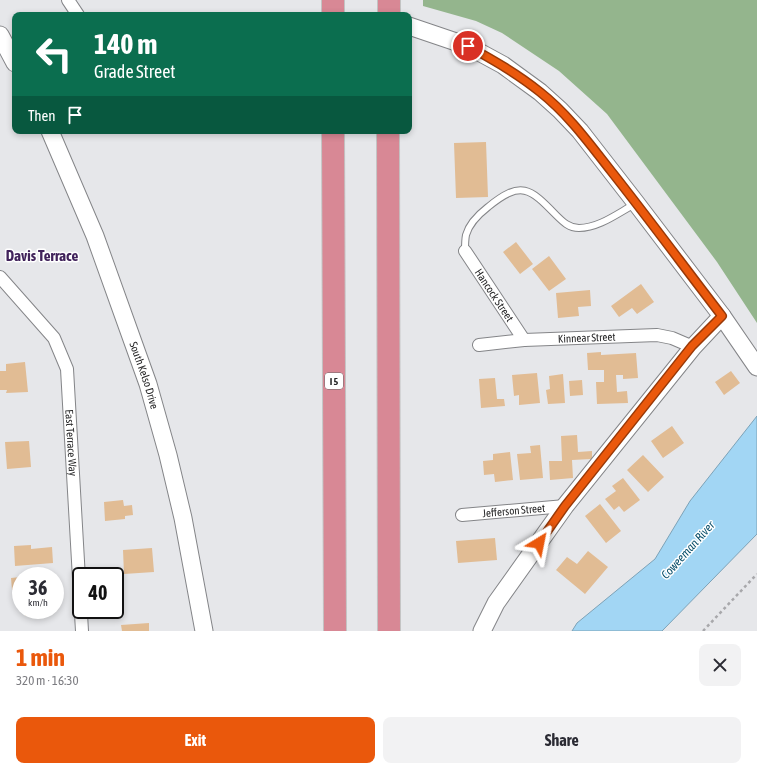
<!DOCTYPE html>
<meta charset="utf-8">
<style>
:root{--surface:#fff;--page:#f2f2f3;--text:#2b2b33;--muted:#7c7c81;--accent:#ea580c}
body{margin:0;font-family:"Asap Condensed",sans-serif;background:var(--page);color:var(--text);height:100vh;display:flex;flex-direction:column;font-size:15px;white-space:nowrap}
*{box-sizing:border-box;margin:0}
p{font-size:13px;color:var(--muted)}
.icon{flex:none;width:22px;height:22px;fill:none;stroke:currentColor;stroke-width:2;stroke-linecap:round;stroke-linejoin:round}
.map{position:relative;height:631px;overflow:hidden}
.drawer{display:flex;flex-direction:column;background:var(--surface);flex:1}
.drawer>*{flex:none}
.banner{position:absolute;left:12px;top:12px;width:400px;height:122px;border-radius:8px;box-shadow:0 2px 6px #0003;background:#0b6e4f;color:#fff;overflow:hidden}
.speed{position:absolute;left:12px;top:567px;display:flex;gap:8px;font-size:20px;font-weight:700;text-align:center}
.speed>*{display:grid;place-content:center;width:52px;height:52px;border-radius:50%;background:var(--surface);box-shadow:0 2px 6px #0003;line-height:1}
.speed small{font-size:10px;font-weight:400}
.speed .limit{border:2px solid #111;border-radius:6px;background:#fff;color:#111}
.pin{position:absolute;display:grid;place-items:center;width:34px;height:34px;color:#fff;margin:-17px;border:2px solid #fff;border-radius:50%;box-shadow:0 1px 4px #0007}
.me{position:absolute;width:44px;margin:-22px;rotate:35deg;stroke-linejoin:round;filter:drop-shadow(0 0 3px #0008)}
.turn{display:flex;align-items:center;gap:14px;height:84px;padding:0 16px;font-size:18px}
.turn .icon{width:52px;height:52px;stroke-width:2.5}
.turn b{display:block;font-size:28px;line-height:34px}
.then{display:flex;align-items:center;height:38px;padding:0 16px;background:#0003;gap:8px;font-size:15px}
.round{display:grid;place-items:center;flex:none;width:42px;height:42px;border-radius:8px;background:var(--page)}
.head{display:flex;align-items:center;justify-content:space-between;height:68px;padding:0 16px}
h1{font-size:24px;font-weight:700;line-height:30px;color:var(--accent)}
.cta{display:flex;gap:8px;margin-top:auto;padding:8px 16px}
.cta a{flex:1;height:46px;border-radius:8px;background:var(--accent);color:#fff;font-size:16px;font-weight:700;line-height:46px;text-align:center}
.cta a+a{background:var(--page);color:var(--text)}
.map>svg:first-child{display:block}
.forest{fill:#94b58d}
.water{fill:#a2d6f4;stroke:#7da2b7}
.building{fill:#e1bc94}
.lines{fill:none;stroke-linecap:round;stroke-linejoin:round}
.lane-casing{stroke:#848588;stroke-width:8}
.street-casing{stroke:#848588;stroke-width:14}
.secondary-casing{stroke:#848588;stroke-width:19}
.highway-casing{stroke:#c3c3c3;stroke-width:24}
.path{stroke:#a8a8ab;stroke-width:2.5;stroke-dasharray:3 3;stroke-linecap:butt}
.lane{stroke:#fff;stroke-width:6}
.street{stroke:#fff;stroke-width:12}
.secondary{stroke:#fff;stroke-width:17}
.highway{stroke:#d88895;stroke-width:22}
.route-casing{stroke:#983908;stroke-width:10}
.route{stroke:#ea580c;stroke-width:7}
.labels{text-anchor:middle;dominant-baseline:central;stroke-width:3;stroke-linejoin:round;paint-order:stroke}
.shield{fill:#fff;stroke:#686868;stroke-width:1}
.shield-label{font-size:10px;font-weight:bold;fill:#272728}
.street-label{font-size:11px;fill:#272728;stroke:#fff}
.water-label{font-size:12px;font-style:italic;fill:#064c68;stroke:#fff}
.district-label{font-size:15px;font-weight:bold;fill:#41235b;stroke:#fff}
</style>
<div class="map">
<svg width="757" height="631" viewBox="0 0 757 631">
<rect width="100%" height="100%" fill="#e6e7ea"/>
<path class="forest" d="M423 0H757V323L717 262 607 114 559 71 502 33 476 21 423 6Z"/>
<path class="water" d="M757 416V534L662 631H572L577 623 655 559 690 501Z"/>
<path class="building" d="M486 142 488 197 456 198 454 143Z
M516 242 533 264 520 274 503 252Z
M549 256 566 279 549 291 532 269Z
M641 284 654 302 637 314 632 308 619 317 611 306Z
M590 290 591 306 578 307 579 316 558 318 556 293Z
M601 352V355L636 353 638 378 623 379V375H616L617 392 627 391 628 403 597 404 596 382H604V370H588L587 353Z
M25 362 28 392 6 393 7 390H0V371H6V364Z
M731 371 740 383 724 395 715 382Z
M537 373 540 403 519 405V395L514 396 512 375Z
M563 374 565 403 548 404 546 390 550 389 549 376Z
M495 378 497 399H504L505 406 481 408 479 379Z
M582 380 583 395 570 396 569 381Z
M672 426 684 443 663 458 651 441Z
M577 435 578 452 592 451V459L572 460 573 478 550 480 549 461H562L561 436Z
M29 441 31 467 7 469 5 442Z
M540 445 543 478 520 480 517 454 531 453 530 446Z
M510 452 513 480 495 482 494 474 484 475 483 461 493 460V454Z
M643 455 664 477 648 492 627 470Z
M623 478 640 500 624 512 619 506 614 510 605 499 616 491 612 486Z
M123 500 124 506 132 505 133 515 125 516V519L105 521 104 502Z
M600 504 621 531 606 543 585 516Z
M495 538 497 560 458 563 456 541Z
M31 545V549L52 547 53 563 15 566 14 546Z
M152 548 154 572 124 574 123 550Z
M588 551 608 567 585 594 556 570 567 557 577 564Z
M21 577V589L12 590 11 578Z
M25 610H52L53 614 25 616Z
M149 623V631H122L121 625Z"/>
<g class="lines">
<defs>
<path id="lane" d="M465 251C465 246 465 240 466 235 469 224 479 214 488 207 521 180 530 188 556 215 563 222 569 228 579 228 599 228 618 213 635 204"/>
<g id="street">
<path d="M68 0 78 15"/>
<path id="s1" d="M465 251 524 340"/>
<path id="s2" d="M0 277 54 338 67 369 82 631"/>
<path id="s3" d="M479 345 524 340 657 335 672 338 693 347"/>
<path id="s4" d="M462 515 565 506"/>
</g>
<g id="secondary">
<path d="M409 26 468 46 503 65 540 92 560 110 580 131 636 203 722 316 757 367"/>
<path d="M0 35 15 63"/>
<path id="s5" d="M50 131 95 236 148 384 168 455 183 518 204 631"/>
<path d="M482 631 496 603 565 506 693 347 722 316"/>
</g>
<path id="highway" d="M333 0V15
M389 15V0
M333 131 335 631
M388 131 389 631"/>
</defs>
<use href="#lane" class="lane-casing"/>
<use href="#street" class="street-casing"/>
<use href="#secondary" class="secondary-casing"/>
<use href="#highway" class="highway-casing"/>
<path class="path" d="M703 631 757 574"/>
<use href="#lane" class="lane"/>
<use href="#street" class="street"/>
<use href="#secondary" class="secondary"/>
<use href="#highway" class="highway"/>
</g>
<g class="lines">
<defs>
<path id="route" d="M468 46C493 60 518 74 540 92 568 114 589 143 611 171 649 219 685 268 722 316L692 346 565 506 539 543"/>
</defs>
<use href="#route" class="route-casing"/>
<use href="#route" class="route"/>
</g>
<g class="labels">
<rect class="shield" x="325" y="373" width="18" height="16" rx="3"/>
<g class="shield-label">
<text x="334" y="381">I 5</text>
</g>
<g class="street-label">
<text stroke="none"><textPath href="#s1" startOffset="53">Hancock Street</textPath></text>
<text stroke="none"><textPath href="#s3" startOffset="108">Kinnear Street</textPath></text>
<text stroke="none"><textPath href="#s5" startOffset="262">South Kelso Drive</textPath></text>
<text stroke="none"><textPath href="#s2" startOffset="189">East Terrace Way</textPath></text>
<text stroke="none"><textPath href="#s4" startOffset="52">Jefferson Street</textPath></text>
</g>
<g class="water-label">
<text transform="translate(688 550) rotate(-48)">Coweeman River</text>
</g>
<g class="district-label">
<text x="42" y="255">Davis Terrace</text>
</g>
</g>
</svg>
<div class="speed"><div>36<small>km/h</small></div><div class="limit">40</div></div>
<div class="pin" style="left:468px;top:46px;background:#d93025"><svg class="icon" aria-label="arrive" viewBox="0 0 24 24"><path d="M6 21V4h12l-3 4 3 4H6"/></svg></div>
<svg class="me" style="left:539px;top:543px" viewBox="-20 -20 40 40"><path d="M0-17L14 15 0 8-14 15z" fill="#ea580c" stroke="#fff" stroke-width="4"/></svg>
<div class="banner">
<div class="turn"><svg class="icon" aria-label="left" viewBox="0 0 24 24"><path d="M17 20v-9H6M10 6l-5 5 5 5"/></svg><div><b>140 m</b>Grade Street</div></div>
<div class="then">Then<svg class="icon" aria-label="arrive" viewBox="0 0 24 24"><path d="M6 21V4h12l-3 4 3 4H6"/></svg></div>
</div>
</div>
<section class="drawer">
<div class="head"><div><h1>1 min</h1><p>320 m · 16:30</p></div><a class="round"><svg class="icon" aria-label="close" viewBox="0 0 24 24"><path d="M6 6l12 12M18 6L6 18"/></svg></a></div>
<div class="cta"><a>Exit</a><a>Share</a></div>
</section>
